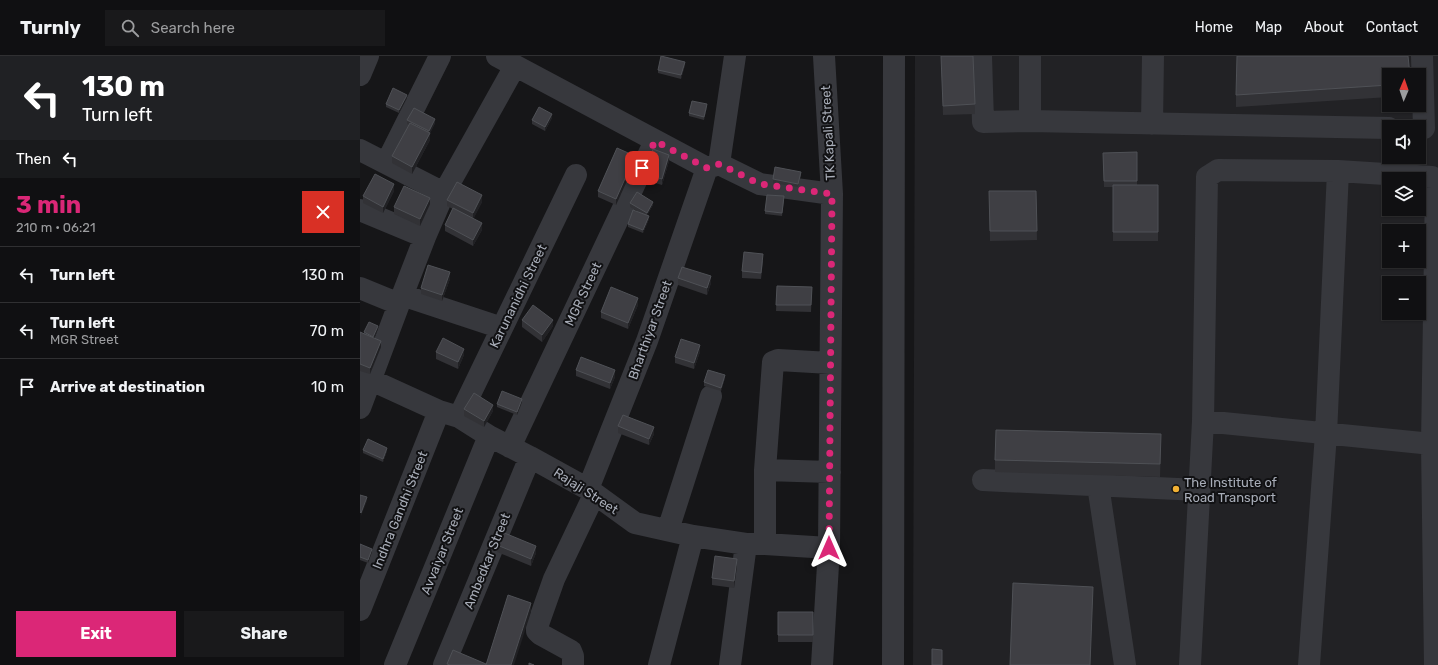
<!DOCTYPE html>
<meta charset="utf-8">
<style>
:root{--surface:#101012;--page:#19191b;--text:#f1f3f6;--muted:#9c9d9f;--line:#303032;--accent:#db2777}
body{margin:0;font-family:Rubik,sans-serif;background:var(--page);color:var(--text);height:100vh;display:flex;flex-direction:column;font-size:15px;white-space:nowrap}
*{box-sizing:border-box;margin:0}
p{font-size:13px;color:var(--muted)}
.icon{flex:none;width:22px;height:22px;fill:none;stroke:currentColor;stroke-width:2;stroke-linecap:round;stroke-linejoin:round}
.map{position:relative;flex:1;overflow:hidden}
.side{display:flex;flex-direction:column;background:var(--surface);width:360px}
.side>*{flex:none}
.top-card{background:#202124;color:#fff;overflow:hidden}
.needle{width:26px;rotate:2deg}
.buttons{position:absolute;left:1022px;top:12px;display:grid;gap:8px}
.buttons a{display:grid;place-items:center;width:44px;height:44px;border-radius:0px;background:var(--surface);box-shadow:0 1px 3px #0004,0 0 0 1px var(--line);font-size:20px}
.pin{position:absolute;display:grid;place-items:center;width:34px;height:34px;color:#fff;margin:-17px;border-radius:8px;box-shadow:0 2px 6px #0006}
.me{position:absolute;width:44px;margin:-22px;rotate:0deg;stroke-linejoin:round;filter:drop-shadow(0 0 3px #0008)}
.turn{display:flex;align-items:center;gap:14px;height:84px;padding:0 16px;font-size:18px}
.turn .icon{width:52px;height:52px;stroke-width:2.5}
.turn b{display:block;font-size:28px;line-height:34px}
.then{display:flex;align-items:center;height:38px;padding:0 16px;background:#0003;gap:8px;font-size:15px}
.round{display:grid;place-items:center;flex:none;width:42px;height:42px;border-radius:0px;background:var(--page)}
.headline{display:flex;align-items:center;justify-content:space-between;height:68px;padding:0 16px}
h1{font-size:24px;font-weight:700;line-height:30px;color:var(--accent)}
.action{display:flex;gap:8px;margin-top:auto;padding:8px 16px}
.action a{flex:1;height:46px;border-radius:0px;background:var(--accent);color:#fff;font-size:16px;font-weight:700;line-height:46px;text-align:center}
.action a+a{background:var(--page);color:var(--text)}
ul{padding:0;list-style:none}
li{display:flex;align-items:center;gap:12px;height:56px;padding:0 16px;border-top:1px solid var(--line)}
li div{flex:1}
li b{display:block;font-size:15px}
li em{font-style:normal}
header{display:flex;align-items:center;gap:24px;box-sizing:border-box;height:56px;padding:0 20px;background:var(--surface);border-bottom:1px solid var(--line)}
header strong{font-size:19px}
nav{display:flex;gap:22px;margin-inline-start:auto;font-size:14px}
.search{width:280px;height:36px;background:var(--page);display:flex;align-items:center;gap:10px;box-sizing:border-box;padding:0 14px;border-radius:0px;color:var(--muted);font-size:15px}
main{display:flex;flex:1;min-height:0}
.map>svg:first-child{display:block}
.built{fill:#222225;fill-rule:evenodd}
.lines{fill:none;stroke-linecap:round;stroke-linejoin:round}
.minor{stroke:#37383d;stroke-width:22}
.wall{fill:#323236}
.shaded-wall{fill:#212124}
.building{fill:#3f3f44;stroke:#4f5156}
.route{stroke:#db2777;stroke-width:7;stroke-dasharray:0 12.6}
.poi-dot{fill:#f2b134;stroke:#111113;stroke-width:1.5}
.labels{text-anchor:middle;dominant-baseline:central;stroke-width:4;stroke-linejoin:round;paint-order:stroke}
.street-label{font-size:13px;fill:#a8adb8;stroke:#111113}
.poi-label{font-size:13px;fill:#a8adb8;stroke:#111113;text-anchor:start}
</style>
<header>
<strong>Turnly</strong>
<div class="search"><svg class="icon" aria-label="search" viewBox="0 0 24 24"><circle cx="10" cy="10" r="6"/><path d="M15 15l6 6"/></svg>Search here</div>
<nav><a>Home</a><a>Map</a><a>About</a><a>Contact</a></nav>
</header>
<main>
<section class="side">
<div class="top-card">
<div class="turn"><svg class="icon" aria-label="left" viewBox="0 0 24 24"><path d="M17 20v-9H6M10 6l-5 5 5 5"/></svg><div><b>130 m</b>Turn left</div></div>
<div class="then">Then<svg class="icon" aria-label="left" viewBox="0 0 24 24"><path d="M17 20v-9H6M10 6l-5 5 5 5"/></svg></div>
</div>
<div class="headline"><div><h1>3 min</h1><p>210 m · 06:21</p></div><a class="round" style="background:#d93025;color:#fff"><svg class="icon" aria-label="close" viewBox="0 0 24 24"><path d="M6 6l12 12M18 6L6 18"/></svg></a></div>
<ul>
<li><svg class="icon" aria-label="left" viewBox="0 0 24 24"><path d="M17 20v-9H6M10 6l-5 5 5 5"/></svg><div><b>Turn left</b></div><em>130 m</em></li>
<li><svg class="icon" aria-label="left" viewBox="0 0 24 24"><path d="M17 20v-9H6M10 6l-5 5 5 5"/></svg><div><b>Turn left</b><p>MGR Street</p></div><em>70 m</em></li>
<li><svg class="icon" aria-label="arrive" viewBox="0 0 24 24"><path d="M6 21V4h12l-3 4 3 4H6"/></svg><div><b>Arrive at destination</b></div><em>10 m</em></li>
</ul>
<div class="action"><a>Exit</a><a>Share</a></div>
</section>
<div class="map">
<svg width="1078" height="609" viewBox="0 0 1078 609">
<rect width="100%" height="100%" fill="#161618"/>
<path class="built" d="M555 0H1078V609H553ZM1029 19H1059V49H1029ZM1029 71H1059V101H1029ZM1029 123H1059V153H1029ZM1029 175H1059V205H1029ZM1029 227H1059V257H1029Z"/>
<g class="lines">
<path class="minor" d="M137 0 347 112 359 108 400 128 472 138
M621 0 623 66 670 65 1029 72
M0 19 8 0
M670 65V0
M792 68 793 0
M1059 72H1064L1062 0
M0 94 84 137
M27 106 80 0
M359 108 375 0
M0 154 65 181
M0 232 39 248
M42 239 142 272
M0 319 79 355 99 361 129 380 170 401 228 433 275 467 333 480 386 488H405L469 492
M0 352 39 248 65 181 84 137 155 10
M99 361 216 119
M843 365 1072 388 1075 609
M150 391 295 85
M405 414 470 416
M623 424 839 434
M738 429 765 609
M228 433 287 285 347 112
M308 474 351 340
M405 488V414L413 306 418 304 470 307
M0 554 79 355
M35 609 129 380
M84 609 170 401
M213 609V600L211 595 180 578 177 575V571L194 523 234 439
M299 609 333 480
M370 609 386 488
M462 609 469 492 472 138 464 0
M533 609 534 0
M830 609 843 365 847 121 858 114 978 115 1072 121 1076 129 1072 388
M949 609 966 378 978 115"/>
</g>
<path class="wall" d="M581 0H613L615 58 583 59Z
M325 9 321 23 298 17V14Z
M1029 19V41L876 51V39Z
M47 42 39 57 26 51V48Z
M347 51 344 64 329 60V57Z
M192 62 185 75 172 68V64Z
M47 64 75 67 70 77V84L52 118 32 107V100L49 69 47 68Z
M777 96V129H798V185H753V131H744L743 97Z
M309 105 302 129 285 124V118Z
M275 107 256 149 238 141V135Z
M441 119 438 131 413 127V123Z
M34 135 23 157 3 147V140Z
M629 135H676L677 184 630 185Z
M87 144 122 146 113 163 122 174 113 190 85 175V169L93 153 87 150Z
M424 144 422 160 405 158V155Z
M270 147 293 149 287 159 289 163 283 177 268 171V168L282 158 270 151Z
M70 148 60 170 34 158V151Z
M403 205 401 223 382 222V215Z
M318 222 351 227 347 239 318 229Z
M90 223 82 245 61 238V232Z
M417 230 452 231 451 256 416 255Z
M278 249 268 273 241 262V256Z
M162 264 193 270 182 286 162 271Z
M18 273 14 282 21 291 10 318 0 315V276L4 278V276Z
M76 296 104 299 98 313 76 303Z
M340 296 334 313 315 307V301Z
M216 314 255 321 250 333 216 320Z
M365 322 361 335 344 330V326Z
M162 346 157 359 137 351V348Z
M104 353 133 355 124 371 104 360Z
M258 370 294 378 289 389 258 377Z
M801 390 800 421 635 416V404Z
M3 394 27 395 23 406 3 397Z
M0 488 12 496 8 507 0 504Z
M137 489 176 497 171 510 137 496Z
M377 510 374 532 352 529V522Z
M418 556H453V586H418Z"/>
<path class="shaded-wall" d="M325 6V9L321 23V19Z
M47 39V42L39 57V54Z
M347 48V51L344 64V61Z
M192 58V62L185 75V71Z
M75 63V67L69 79V75Z
M70 77V84L52 118V111Z
M309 99V105L302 129V123Z
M275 100V107L256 149V143Z
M34 128V135L23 157V151Z
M122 139V146L113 164V157Z
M70 142V148L60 170V163Z
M293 146V149L287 160V157Z
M289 160V163L283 177V174Z
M122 167V174L113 190V184Z
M90 216V223L82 245V239Z
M351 220V227L347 239V232Z
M278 242V249L268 273V267Z
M193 264V270L182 286V279Z
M18 270V273L13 284V281Z
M21 285V291L10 318V312Z
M340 289V296L334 313V307Z
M104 293V299L98 313V306Z
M255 314V321L250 333V327Z
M365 319V322L361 335V332Z
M162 343V346L157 359V356Z
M133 349V355L124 371V365Z
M294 371V378L289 389V383Z
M27 392V395L23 406V403Z
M7 441V445L1 460V457Z
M176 490V497L171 510V503Z
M12 493V496L8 507V504Z
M377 503V510L374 532V525Z
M733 531V543L730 609Z
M171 547V556L154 609H151Z"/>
<path class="building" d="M301 0 325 6 321 19 298 14Z
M581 0H613L615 48 583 50Z
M877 0H1048L1050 19H1029V29L876 39Z
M33 32 47 39 39 54 26 48Z
M332 45 347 48 344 61 329 57Z
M179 51 192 58 185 71 172 64Z
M54 52 75 63 69 75 47 64Z
M50 67 70 77 52 111 32 100Z
M257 92 275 100 256 143 238 135Z
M293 93 309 99 302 123 285 118Z
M777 96V125H744L743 97Z
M415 111 441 116 438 128 413 123Z
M15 118 34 128 23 151 3 140Z
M97 126 122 139 113 157 87 144Z
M753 129H798V176H753Z
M44 130 70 142 60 163 34 151Z
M629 135H676L677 175H630Z
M277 136 293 146 287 157 270 147Z
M407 139 424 140 422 157 405 155Z
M93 152 122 167 113 184 85 169Z
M273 154 289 160 283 174 268 168Z
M384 196 403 198 401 217 382 215Z
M68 209 90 216 82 239 61 232Z
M322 211 351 220 347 232 318 222Z
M417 230 452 231 451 249H416Z
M251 231 278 242 268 267 241 256Z
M173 249 193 264 182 279 162 264Z
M9 266 18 270 13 281 4 276Z
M0 276 21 285 10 312 0 308Z
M83 282 104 293 98 306 76 296Z
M321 283 340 289 334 307 315 301Z
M221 301 255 314 250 327 216 314Z
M348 314 365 319 361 332 344 326Z
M142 335 162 343 157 356 137 348Z
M114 337 133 349 124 365 104 353Z
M263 359 294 371 289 383 258 370Z
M636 374 801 378 800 408 635 404Z
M8 383 27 392 23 403 3 394Z
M0 439 7 441 1 457 0 456Z
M142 476 176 490 171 503 137 489Z
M0 488 12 493 8 504 0 501Z
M355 500 377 503 374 525 352 522Z
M653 527 733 531 730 609H650Z
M148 539 171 547 151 609H126Z
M418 556H453V579H418Z
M572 593 582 594V609H572Z
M93 594 126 608 125 609H90L87 608Z
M169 607 174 609H169Z"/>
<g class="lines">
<path class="route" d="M282 112 295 85 347 112 359 108 400 128 472 138 469 492"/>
</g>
<circle class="poi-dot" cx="816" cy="433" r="4"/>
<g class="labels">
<g class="street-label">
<text transform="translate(468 77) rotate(-93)">TK Kapali Street</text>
<text transform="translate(223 238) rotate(-65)">MGR Street</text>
<text transform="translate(158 240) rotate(-64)">Karunanidhi Street</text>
<text transform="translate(290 274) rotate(-70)">Bharthiyar Street</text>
<text transform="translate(226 435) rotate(33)">Rajaji Street</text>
<text transform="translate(40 454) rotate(-68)">Indhra Gandhi Street</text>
<text transform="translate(82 495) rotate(-68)">Avvaiyar Street</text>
<text transform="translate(127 505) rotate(-68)">Ambedkar Street</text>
</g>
<g class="poi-label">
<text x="824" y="426">The Institute of<tspan x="824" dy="15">Road Transport</tspan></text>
</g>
</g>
</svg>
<div class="buttons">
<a><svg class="needle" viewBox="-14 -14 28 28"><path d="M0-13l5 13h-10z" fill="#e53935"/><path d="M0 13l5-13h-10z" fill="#9c9d9f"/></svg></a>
<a><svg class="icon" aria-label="sound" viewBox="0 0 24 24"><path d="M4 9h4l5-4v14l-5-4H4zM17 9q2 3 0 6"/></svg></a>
<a><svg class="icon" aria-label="layers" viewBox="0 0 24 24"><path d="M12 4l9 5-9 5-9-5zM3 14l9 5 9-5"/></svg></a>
<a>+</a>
<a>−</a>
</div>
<div class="pin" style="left:282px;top:112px;background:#d93025"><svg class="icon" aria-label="arrive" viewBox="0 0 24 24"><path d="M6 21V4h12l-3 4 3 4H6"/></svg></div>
<svg class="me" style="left:469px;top:492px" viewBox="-20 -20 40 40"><path d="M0-17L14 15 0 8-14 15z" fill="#db2777" stroke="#fff" stroke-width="4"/></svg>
</div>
</main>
